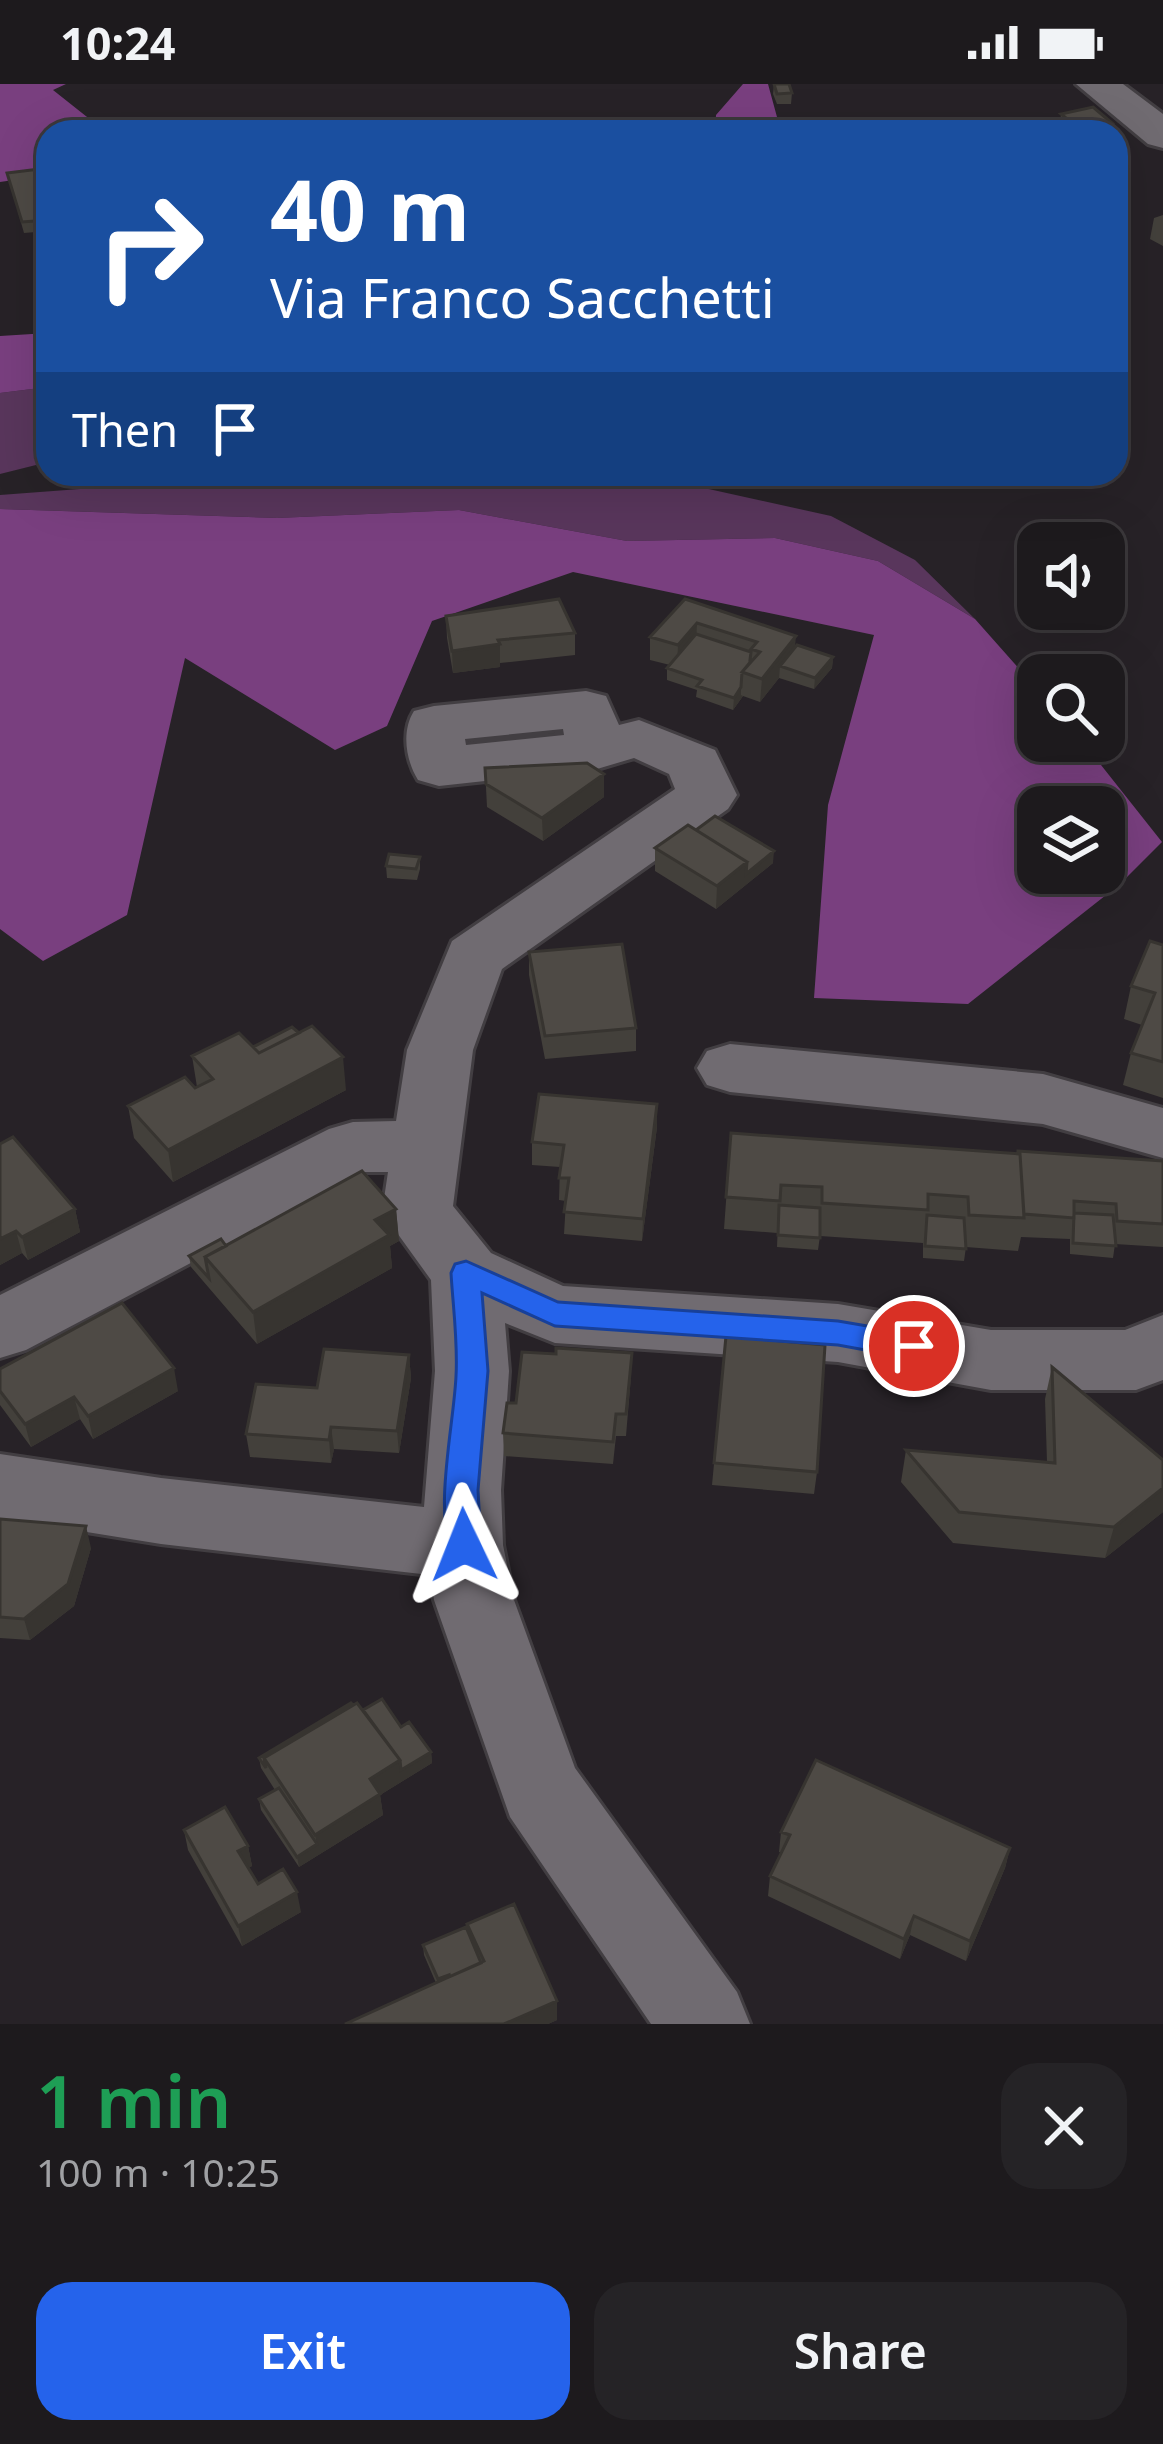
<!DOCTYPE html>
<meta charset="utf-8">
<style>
:root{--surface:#1d1a1d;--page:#252326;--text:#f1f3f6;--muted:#a0a1a4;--line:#3b383b;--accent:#2563eb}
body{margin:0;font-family:"Noto Sans",sans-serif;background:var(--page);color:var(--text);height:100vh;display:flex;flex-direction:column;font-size:45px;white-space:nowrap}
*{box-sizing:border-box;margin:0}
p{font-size:39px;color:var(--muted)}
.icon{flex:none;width:66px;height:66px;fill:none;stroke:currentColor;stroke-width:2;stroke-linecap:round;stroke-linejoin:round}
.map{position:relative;height:1940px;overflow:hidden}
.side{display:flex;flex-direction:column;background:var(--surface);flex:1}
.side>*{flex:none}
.top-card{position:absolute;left:36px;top:36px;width:1092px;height:366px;border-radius:36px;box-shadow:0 12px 48px #0002,0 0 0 3px var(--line);background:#1a4fa0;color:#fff;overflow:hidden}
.controls{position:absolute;left:1017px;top:438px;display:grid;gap:24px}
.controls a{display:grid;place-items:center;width:108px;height:108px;border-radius:24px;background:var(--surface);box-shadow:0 12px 48px #0002,0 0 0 3px var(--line);font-size:60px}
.pin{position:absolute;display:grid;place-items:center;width:102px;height:102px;color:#fff;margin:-51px;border:6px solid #fff;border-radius:50%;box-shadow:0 3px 12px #0007}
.me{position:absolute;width:132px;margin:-66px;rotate:358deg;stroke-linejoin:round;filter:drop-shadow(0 0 9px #0008)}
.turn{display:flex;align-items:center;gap:42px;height:252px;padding:0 36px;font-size:54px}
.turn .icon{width:156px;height:156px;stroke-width:2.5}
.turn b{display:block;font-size:84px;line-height:102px}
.then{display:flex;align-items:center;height:114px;padding:0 36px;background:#0003;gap:24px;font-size:45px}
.round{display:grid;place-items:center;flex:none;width:126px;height:126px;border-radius:36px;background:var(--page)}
.summary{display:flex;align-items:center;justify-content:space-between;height:204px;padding:0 36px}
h1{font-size:72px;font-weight:600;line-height:90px;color:#1e9e55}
.cta{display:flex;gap:24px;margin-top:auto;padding:24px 36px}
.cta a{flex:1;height:138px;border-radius:36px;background:var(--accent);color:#fff;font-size:48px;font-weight:600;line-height:138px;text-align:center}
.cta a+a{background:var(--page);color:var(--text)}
.status{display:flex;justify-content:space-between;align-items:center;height:84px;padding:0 60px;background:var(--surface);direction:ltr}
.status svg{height:33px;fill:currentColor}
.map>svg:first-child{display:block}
.green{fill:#59365c}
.forest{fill:#793f7f;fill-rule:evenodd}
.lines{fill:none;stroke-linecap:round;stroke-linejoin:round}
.minor-casing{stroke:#423e42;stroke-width:6}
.minor{fill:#706b71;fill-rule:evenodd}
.wall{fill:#43403b}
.shaded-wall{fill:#373430}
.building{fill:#4e4a45;stroke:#373430;stroke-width:3}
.route{fill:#2563eb;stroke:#184099;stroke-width:3}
</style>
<div class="status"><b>10:24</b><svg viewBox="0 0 49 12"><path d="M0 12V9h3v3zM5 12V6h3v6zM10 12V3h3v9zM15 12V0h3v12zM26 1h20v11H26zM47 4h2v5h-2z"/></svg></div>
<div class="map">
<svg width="1163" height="1940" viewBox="0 0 1163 1940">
<rect width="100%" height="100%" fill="#272227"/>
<path class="green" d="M48 303V378L0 390V309Z
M281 390H570L677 398 831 432 915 476 975 535 878 477 775 454 627 457 459 426 277 434 0 425V411Z"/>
<path class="forest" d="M0 0H66L53 6 106 48H48V91L0 98Z
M743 0H768L777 33 768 48H715L716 31Z
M48 249V303L0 309V252Z
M0 425 277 434 459 426 627 457 775 454 878 477 975 535 1038 606V657H1082L1162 758 1120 800 968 920 814 914 828 721 874 551 573 488 432 537 387 642 335 666 185 574 127 831 43 877 0 845ZM1038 723H1104V789H1038Z"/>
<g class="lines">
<defs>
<path id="minor" d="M1076 0H1123L1163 30V64L1148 60Z
M586 607 606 612 619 641 639 636 715 666 737 711 728 725 502 885 473 966 453 1122 491 1169 563 1202 838 1220 991 1246H1125L1163 1231V1296L1136 1306H991L838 1278 555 1259 505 1239 509 1287 501 1406 503 1461 514 1516 575 1684 737 1908 750 1940H651L510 1733 434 1516 430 1491 161 1460 0 1434V1370L161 1394 424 1423 435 1287 431 1196 382 1128 388 1088H363L26 1266 0 1274V1211L329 1045 353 1038 396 1037 407 966 452 857 675 705 669 690 634 674 597 685 439 702 418 696C406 677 401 647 414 627L434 622ZM563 645 564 651 466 661 465 655Z
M730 960 1043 990 1163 1024V1074L1043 1040 730 1008 707 1001 697 984 707 967Z"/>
</defs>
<use href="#minor" class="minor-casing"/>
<use href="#minor" class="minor"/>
</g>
<path class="wall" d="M774 0 792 9 791 20H777L773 10Z
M1061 30 1112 39 1111 48H1069L1060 40Z
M48 84V147L24 149 7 89Z
M1163 131V162L1150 155 1154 134Z
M685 515 795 563 833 573 832 584 814 605 779 594 760 618 743 612 733 626 696 613 697 606 667 596V584L670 581 650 576V553Z
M446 532 575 549V571L500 579V583L453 589 447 554Z
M485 684 604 713 543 757 487 723Z
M696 746 773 779 716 825 655 787V764Z
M420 773V785L417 796 387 794 386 782Z
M1163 861V1014L1123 1001 1131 969 1142 941 1124 935 1131 902Z
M529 868 636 944V967L545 975 529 891Z
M253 963 346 1006 173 1098 134 1054 128 1022 197 1003 192 972Z
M657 1020V1043L642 1157 564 1150 566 1117 559 1116 560 1083 532 1081V1058Z
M731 1049 1017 1070 1163 1077V1163L1115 1160 1113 1174 1070 1170V1155L1021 1153 1018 1167 966 1163 964 1177 923 1174V1159L820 1152 818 1166 777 1163 778 1138 777 1149 724 1145Z
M0 1060 75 1125 80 1148 28 1176 22 1169 0 1181Z
M396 1125 399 1157 390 1162 392 1184 257 1260 191 1183 189 1172 226 1162Z
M726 1252 817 1388 814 1410 712 1401Z
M409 1271 411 1294 399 1369 334 1365 331 1379 250 1373 246 1350 317 1304Z
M1052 1283 1163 1376V1428L1105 1474 953 1459 901 1398 906 1366 1047 1378 1045 1315Z
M0 1285 178 1307 93 1355 80 1335 31 1363 0 1321Z
M631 1292 626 1352H616L613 1380 504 1372 503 1349 516 1319Z
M0 1435 91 1464 74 1522 30 1556 0 1554Z
M363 1626 401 1643 431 1668 432 1679 380 1711 383 1731 299 1783 261 1726 259 1715 275 1706 261 1684 259 1674Z
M184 1746 248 1762 252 1782 248 1784 258 1800 301 1828 242 1862 188 1766Z
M781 1748 1010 1764 1005 1784 966 1877 910 1851 900 1875 768 1812 770 1792 782 1769 779 1768Z
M467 1840 557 1936 548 1940H345L436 1899 424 1871 423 1861 468 1848Z"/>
<path class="shaded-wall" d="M1112 39 1111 48H1080L1081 46Z
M1123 91 1121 102H1116V92Z
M697 539 696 561 677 583 678 561Z
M796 552 794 574 780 582 779 594 760 618 762 595Z
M500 560V583L453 589 452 567Z
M833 573 832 584 814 605 815 594Z
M741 603V611L743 612 733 626 734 614Z
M604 690V713L543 757 542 734Z
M774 767 773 779 716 825 717 802 747 778Z
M343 973 346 1006 173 1098 168 1066Z
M657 1020V1043L642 1157 643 1135Z
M75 1125 80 1148 28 1176 22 1153Z
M396 1125 399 1157 390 1162 392 1184 257 1260 253 1228 375 1136Z
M16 1147 22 1169 0 1181V1155Z
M409 1271 411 1294 399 1369 397 1347Z
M174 1284 178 1307 93 1355 88 1332Z
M74 1313 80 1335 31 1363 25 1340Z
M331 1343 334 1365 331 1379 329 1356Z
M1163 1404V1428L1105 1474 1114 1443Z
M86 1442 91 1464 74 1522 30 1556 24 1535Z
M431 1668 432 1679 380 1711 383 1731 299 1783 297 1773 317 1760 315 1751 370 1695 400 1676Z
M248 1762 252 1782 242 1787 238 1767Z
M1010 1764 1005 1784 966 1877 970 1857Z
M297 1808 301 1828 242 1862 238 1842Z
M914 1832 910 1851 900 1875 904 1855Z
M557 1917V1936L548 1940H504Z"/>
<path class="building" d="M774 0H789L792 9 777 10Z
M1093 23 1112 39 1081 46 1061 30Z
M229 35 244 47 200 48Z
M48 84V101H46L48 107V136L22 138 7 89Z
M559 515 575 549 498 556 500 560 452 567 446 532Z
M685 515 796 552 762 595 742 588 760 568 751 565 757 558 697 539 678 561 650 553Z
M696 550 751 568 750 576H752L742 588 741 603 734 614 697 602 702 596 667 584Z
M797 561 833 573 815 594 780 582Z
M587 679 604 690 542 734 486 700 485 684Z
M715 732 774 767 746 790 747 778 696 746Z
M688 741 747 778 717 802 655 764Z
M389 770 420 773 416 785 386 782Z
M1150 857 1163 861V978L1131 969 1155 909 1131 902Z
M622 860 636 944 545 952 529 868Z
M312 942 343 973 168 1066 128 1022 185 993 195 1004 213 995 192 972 239 949 259 969Z
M292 943 299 949 259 969 253 963Z
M539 1010 657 1020 643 1135 564 1128 569 1094H559L564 1061 532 1058Z
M731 1049 1020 1070 1024 1134 969 1131 968 1113 928 1110V1126L822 1119V1103L781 1101 780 1117 726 1113Z
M13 1053 75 1125 22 1153 16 1147 0 1155V1060Z
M1018 1067 1163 1077V1140L1117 1137 1116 1120 1074 1117V1134L1024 1130 1020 1070H1018Z
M362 1087 396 1125 375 1136 389 1151 253 1228 205 1173Z
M779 1121 820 1124V1154L778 1151Z
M1074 1129 1113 1131 1116 1162 1073 1159Z
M927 1131 964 1134 966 1165 925 1162Z
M221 1155 226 1162 205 1173 209 1194 189 1172Z
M122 1219 174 1284 88 1332 74 1313 25 1340 0 1307V1285Z
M726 1252 825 1261 817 1388 714 1379Z
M556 1264 632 1269 626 1330H616L613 1358 503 1349 507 1319H516L522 1268 556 1270Z
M324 1265 409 1271 397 1347 331 1343 329 1356 246 1350 256 1300 317 1304Z
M1052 1283 1163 1376V1404L1114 1443 959 1428 906 1366 1055 1379Z
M0 1435 86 1442 68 1500 24 1535 0 1533Z
M382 1615 401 1643 409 1638 431 1668 401 1686 400 1676 363 1626Z
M351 1619 353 1621 264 1674 266 1684 259 1674Z
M357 1619 400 1676 370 1695 380 1710 315 1751 264 1674Z
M816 1676 1010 1764 970 1857 914 1832 904 1855 770 1792 790 1751 781 1748Z
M279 1704 317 1760 297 1773 259 1715Z
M225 1723 248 1762 238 1767 258 1800 283 1785 297 1808 238 1842 184 1746Z
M514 1820 557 1917 504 1940H345L484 1877 467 1840Z
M466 1843 481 1879 449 1893V1891L438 1895 423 1861Z"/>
<path class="route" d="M466 1177 558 1218 838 1237 914 1250 925 1254 930 1262 925 1271 914 1275 838 1261 555 1242 482 1209 488 1287 478 1406 481 1461 476 1471 464 1475 453 1471C433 1429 454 1340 456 1292 458 1258 453 1223 451 1189L455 1180Z"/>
</svg>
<div class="controls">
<a><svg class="icon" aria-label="sound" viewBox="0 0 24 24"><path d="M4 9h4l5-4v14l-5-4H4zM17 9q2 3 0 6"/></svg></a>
<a><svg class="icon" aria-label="search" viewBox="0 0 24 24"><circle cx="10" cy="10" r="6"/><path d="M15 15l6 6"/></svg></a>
<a><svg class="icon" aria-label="layers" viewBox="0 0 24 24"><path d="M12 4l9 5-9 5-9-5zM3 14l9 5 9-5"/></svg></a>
</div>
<div class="pin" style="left:914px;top:1262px;background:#d93025"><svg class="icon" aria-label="arrive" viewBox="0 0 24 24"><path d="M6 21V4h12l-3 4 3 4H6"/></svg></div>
<svg class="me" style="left:464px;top:1461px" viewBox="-20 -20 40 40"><path d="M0-17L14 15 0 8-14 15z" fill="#2563eb" stroke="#fff" stroke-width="4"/></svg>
<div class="top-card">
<div class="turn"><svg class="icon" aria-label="right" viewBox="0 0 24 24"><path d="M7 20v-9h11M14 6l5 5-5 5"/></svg><div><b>40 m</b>Via Franco Sacchetti</div></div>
<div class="then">Then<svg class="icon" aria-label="arrive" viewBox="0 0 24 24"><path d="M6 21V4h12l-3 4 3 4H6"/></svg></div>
</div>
</div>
<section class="side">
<div class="summary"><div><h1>1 min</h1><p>100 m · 10:25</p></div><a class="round"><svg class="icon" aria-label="close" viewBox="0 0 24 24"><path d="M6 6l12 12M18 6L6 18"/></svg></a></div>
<div class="cta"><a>Exit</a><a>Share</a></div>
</section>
